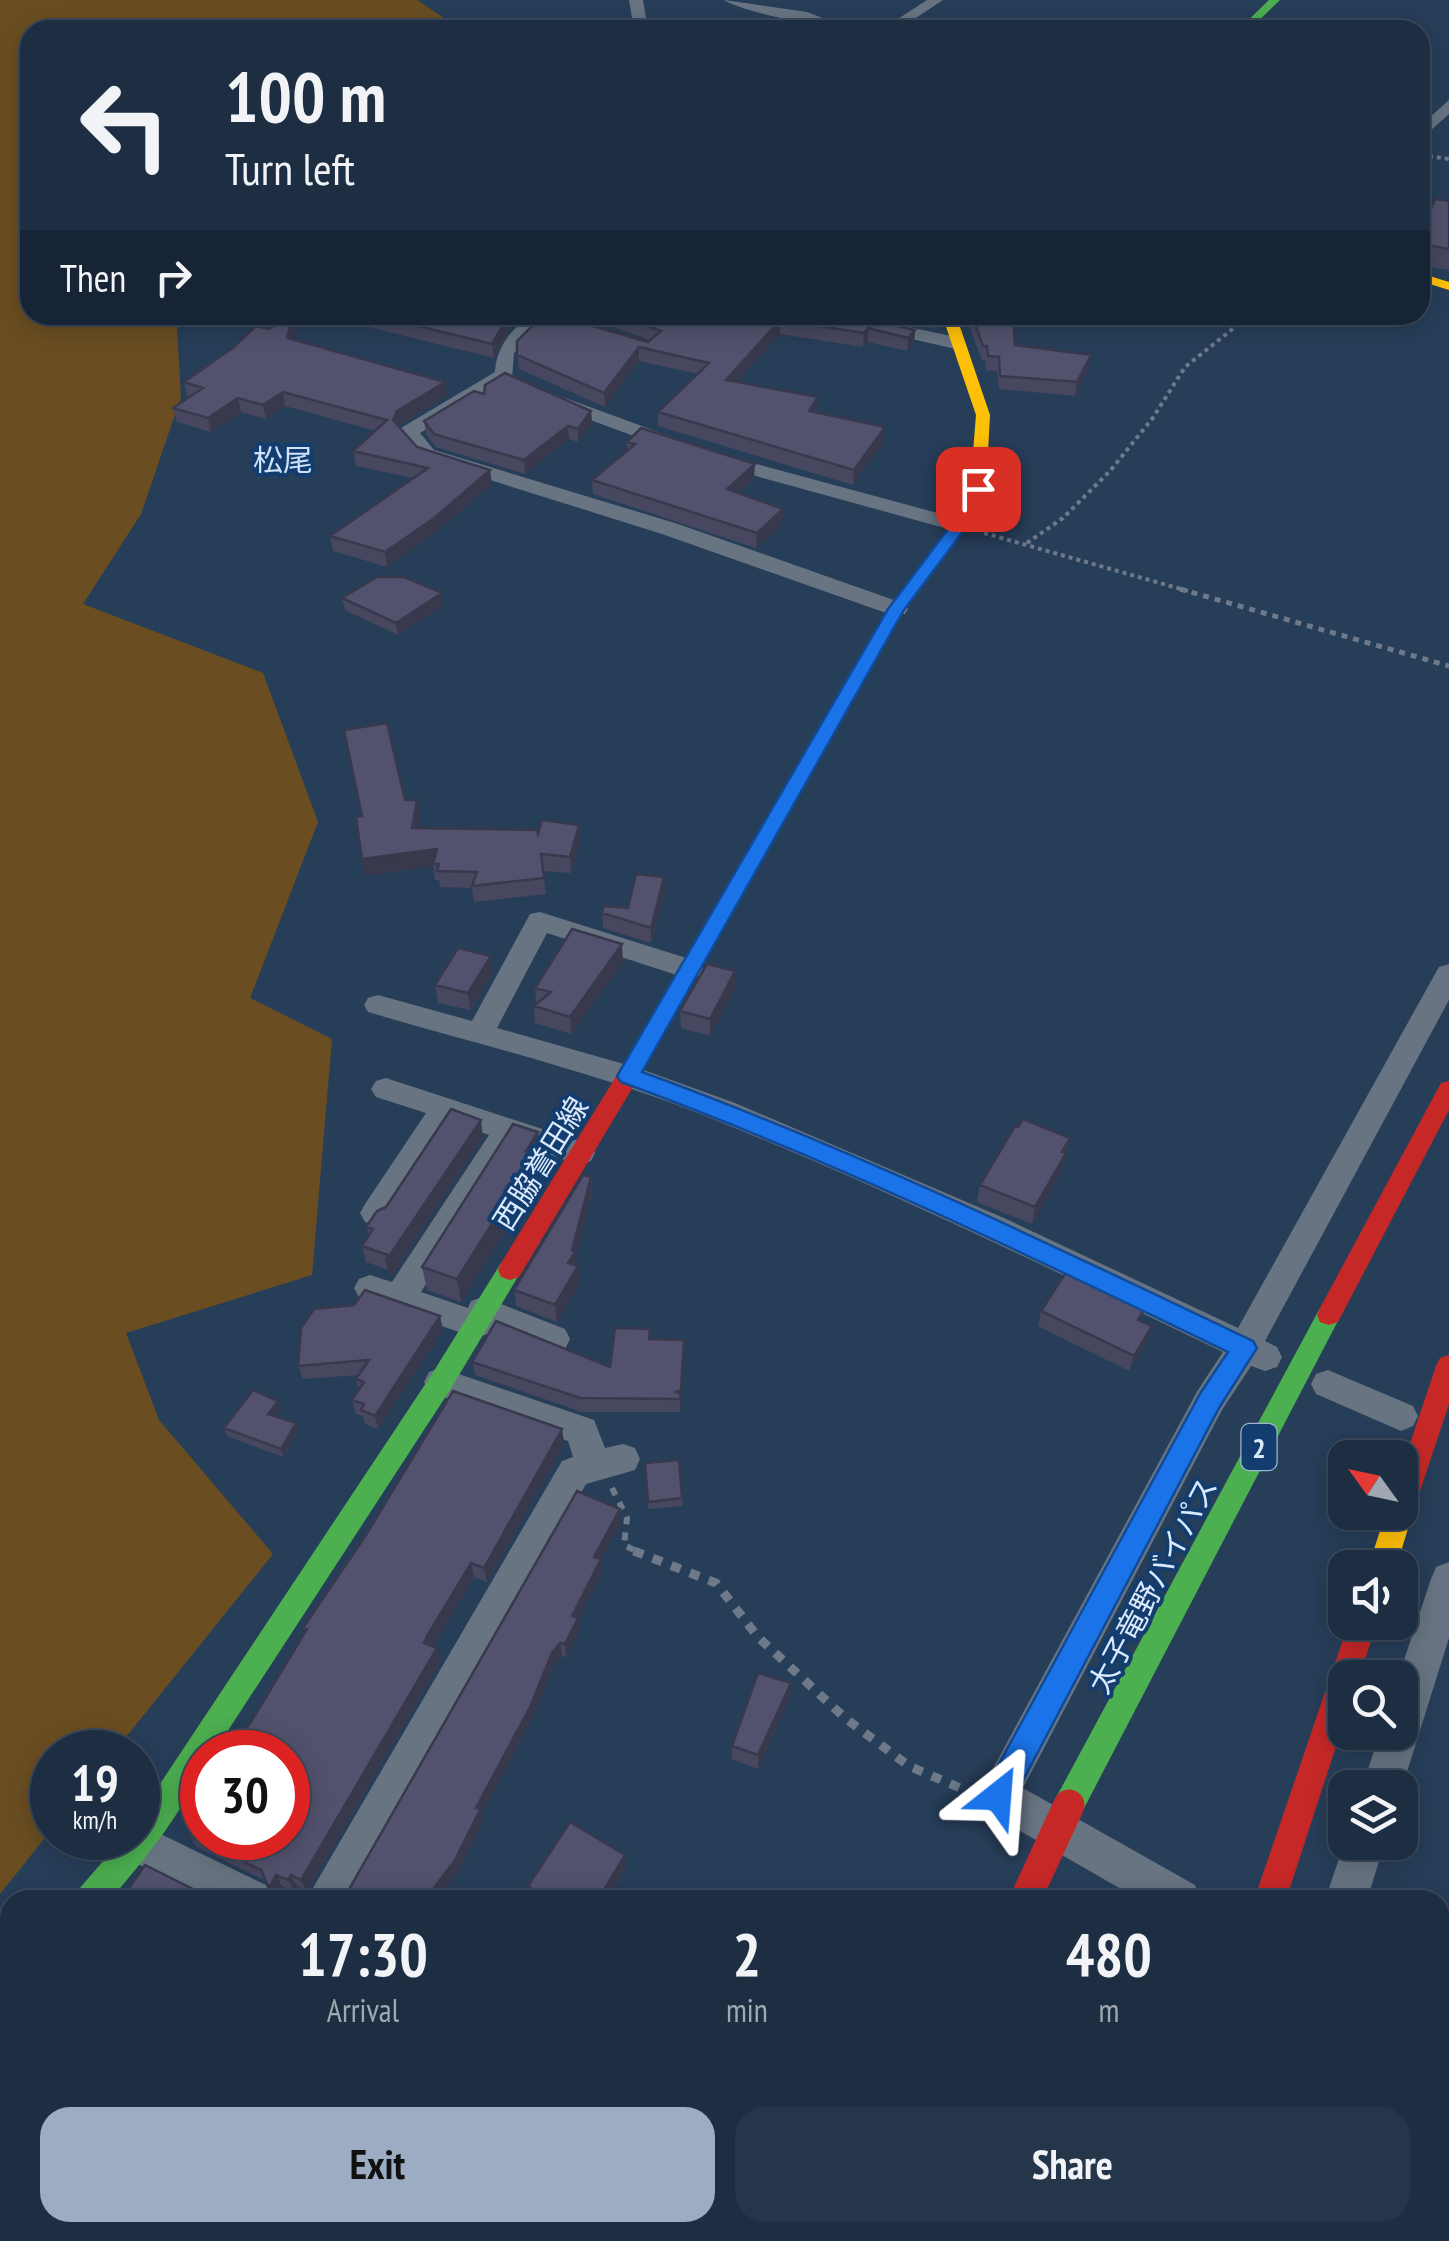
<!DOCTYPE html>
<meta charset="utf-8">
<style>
:root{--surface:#1d2e43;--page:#25364a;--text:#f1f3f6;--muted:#a0a8b2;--line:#3b4a5c;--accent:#9cadc3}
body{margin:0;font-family:"PT Sans Narrow","Noto Sans JP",sans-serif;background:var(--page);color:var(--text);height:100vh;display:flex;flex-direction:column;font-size:38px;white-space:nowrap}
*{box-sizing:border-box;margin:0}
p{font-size:32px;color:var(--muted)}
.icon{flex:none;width:55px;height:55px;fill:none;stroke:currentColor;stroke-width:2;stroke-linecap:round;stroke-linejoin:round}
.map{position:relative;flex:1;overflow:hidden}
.sheet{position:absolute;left:0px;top:1890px;width:1450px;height:352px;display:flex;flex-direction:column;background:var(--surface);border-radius:30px 30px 0 0;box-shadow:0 5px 25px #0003,0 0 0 2px var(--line)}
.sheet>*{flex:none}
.banner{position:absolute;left:20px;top:20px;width:1410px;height:305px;border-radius:30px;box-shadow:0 5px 25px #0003,0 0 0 2px var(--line);background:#1d2e43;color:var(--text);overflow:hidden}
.needle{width:65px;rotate:303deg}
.controls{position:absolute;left:1328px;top:1440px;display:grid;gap:20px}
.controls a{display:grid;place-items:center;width:90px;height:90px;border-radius:20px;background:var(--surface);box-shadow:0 5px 25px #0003,0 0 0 2px var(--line);font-size:50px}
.speed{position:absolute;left:30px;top:1730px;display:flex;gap:20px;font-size:50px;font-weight:700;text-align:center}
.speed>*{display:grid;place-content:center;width:130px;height:130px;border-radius:50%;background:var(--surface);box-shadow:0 5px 25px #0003,0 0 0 2px var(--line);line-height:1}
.speed small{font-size:25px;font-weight:400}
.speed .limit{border:15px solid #d22;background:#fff;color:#111}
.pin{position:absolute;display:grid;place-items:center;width:85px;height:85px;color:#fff;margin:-42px;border-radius:20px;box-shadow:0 5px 15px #0006}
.me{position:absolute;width:110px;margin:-55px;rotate:28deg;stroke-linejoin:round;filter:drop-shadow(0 0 8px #0008)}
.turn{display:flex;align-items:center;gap:35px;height:210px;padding:0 40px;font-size:45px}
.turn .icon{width:130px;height:130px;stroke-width:2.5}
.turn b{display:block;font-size:70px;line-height:85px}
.then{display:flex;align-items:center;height:95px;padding:0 40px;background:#0003;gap:20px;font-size:38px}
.eta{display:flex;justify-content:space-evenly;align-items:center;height:170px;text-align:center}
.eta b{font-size:60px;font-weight:600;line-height:70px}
.primary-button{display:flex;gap:20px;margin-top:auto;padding:20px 40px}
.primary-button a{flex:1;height:115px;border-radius:30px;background:var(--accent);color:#111;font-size:40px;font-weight:600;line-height:115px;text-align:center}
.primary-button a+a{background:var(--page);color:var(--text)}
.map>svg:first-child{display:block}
.green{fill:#6a4e22}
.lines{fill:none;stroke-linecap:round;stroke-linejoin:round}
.path-far3{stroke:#6e7a89;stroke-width:4;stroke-dasharray:4 4;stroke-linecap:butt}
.path-far2{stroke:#6e7a89;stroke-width:5;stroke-dasharray:6 6;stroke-linecap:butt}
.path-far1{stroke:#6e7a89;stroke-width:6;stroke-dasharray:8 8;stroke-linecap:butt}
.path{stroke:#6e7a89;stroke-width:9;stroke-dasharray:10 10;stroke-linecap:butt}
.street{fill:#687482;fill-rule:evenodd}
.fast{fill:#4caf50;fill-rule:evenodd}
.slow{fill:#ffc107;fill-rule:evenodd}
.jam{fill:#c62828;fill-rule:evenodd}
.jam-bridge{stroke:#c62828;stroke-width:31}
.wall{fill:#47475f}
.shaded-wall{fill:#39394d}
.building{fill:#52526e;stroke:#39394d;stroke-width:2.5}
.route{fill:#1a73e8;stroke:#114b97;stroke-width:2.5}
.labels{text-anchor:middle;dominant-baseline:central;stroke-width:8;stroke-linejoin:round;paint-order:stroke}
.shield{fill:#123d6e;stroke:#9fb5d1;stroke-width:2.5}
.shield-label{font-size:28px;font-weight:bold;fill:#dbe9fc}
.far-quarter-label{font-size:30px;fill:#cfe2fa;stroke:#123d6e}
.street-label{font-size:30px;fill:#dbe9fc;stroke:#123d6e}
</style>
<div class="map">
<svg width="1449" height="2241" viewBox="0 0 1449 2241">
<rect width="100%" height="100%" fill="#273e59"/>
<path class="green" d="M0 0H417L462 30H30V315H189L177 329 181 397 141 514 83 604 263 673 318 822 250 998 332 1039 312 1275 126 1333 159 1420 273 1554 114 1752H52V1829L0 1894Z"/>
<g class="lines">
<path class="path-far3" d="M1421 155 1449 159
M984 533 1188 591
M1027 543 1063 518 1110 471 1152 419 1185 367 1250 315"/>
<path class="path-far2" d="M1180 589 1449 666"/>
<path class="path-far1" d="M612 1488 627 1518 624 1545 640 1553"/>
<path class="path" d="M634 1551 716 1583 758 1637 845 1718 909 1766 967 1791
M1440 2053 1449 2059"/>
<path class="street" d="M629 0H643L648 30H634Z
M724 0 807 12 854 30C831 30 742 12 724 0Z
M927 0H943L898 30H881Z
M1449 100V114L1420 140V126Z
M538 315H567L540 326 514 353 512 378 420 433 434 450 678 524 905 604 908 609 905 614H889L662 534 420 458 398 432 401 428 495 372C496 347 514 322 538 315Z
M818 315H852L956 337 965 343 956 349 827 320Z
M557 395 680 440 683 444 673 450 666 448 550 405 547 401Z
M716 453 967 521 970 526 959 532 709 463V455Z
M540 912 699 962 703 969 699 976 689 979 547 933 497 1028 638 1068 735 1103 1004 1218 1238 1328 1435 974 1439 967 1449 964V1000L1265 1341 1277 1347 1282 1357 1277 1367 1265 1371 1251 1366 1222 1410 1023 1788 1195 1885 1201 1900H1140L984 1810 978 1796 1198 1390 1223 1352C1055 1271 887 1189 713 1119 600 1073 483 1046 368 1012L364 1005 368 998 378 995 472 1021 530 914Z
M386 1078 591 1145 595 1153 591 1161 580 1165 515 1143 421 1292 468 1308 471 1301 483 1297 565 1329 570 1339 565 1349 553 1353 490 1328 488 1334 476 1338 359 1297 354 1288 359 1279 370 1275 392 1282 489 1135 452 1122 387 1222 376 1225 365 1222 360 1213 365 1204 426 1113 376 1097 371 1089 376 1081Z
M441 1368 594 1420 605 1448 623 1444 635 1448 640 1459 635 1470 586 1484 350 1900H306L562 1461 573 1457 568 1441 429 1392 424 1382 429 1372Z
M1328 1370 1413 1406 1418 1416 1413 1426 1401 1431 1316 1394 1311 1384 1316 1374Z
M1449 1562V1638L1402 1788 1400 1793V1788H1362L1380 1732H1400L1398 1678 1431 1579 1436 1567Z
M138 1823 266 1885 272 1900H208L124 1857 118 1843 120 1838H138Z
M1345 1841 1385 1842 1367 1900H1325Z"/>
<path class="fast" d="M1269 0H1280L1249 30H1238Z
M510 1260 519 1263 522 1270 450 1390 214 1752H202C202 1793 137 1868 110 1900H74L79 1889 123 1838H138V1817L432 1374 501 1263Z
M1329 1305 1338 1308 1341 1315 1080 1816 1069 1820 1058 1816 1054 1805 1058 1794 1320 1308Z
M1129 2232H1163L1160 2241H1126Z"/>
<path class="slow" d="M1420 273 1449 282V290L1420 281Z
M942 315H956L990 415 986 489 967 526 905 610 864 680 858 681 849 676 889 609 951 525 970 489 976 415Z
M1400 1500 1409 1503 1413 1512 1396 1568H1368L1386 1512H1400Z
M10 1980V2020L0 2024V1984Z
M849 2232H884L881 2241H846Z"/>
<path class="jam" d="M858 671 867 676 636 1082 519 1277 510 1280 501 1277 498 1270 501 1263 620 1070 849 676Z
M1449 1081V1110L1338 1322 1329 1325 1320 1322 1317 1315 1320 1308 1441 1083Z
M1449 1355V1404L1413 1512 1409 1521 1400 1524 1391 1521 1387 1512H1400V1473L1436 1366 1440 1358Z
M1349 1622H1377L1359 1678H1345V1719L1286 1900H1254Z"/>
<path class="jam-bridge" d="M1025 1900 1069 1805"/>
</g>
<path class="wall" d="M1449 201V270L1420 265V235Z
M320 315H532L511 327 494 358Z
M578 315H849L915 330 914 343 907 351 868 342 863 347 780 334 737 382 818 411 817 412 884 441 853 485 658 426V412L698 374 639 361 605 407 519 369 517 341 648 342 650 340Z
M870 315H938L937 329Z
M965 315H1018L1013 324 1015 345 1091 355 1088 369 1075 396 999 389 997 371 986 370 985 360H982Z
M296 327 292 339 447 396 398 426 417 447 490 470 492 484 435 533 387 567 333 551 330 536 413 478 356 466 353 451 376 431 285 406 266 419 241 412 211 432 177 422 173 408 190 397 187 396 184 382 269 329Z
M484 394 591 411 592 424 578 442 569 439 525 474 436 447 426 434 424 421Z
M627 442 754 478 739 493 782 524 756 548 593 494 592 480 627 450Z
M342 598 443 605 398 635 345 610Z
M405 800H417L420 816 418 828 538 834 579 825 580 841 571 873 543 871 546 894 474 902 472 888 440 887 439 880H435L433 866 365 876 362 859Z
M665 892 651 943 603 928 602 913 628 908Z
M623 962 571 1034 535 1023 534 1006 536 1003 535 988Z
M735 971V988L710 1036 681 1028 680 1011Z
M493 973 470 1010 438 1003 435 985Z
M538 1132 541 1156 537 1161 539 1177 461 1302 427 1290 422 1267Z
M483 1137 390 1278 389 1270 366 1262 362 1246 369 1236 366 1227 386 1207Z
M1070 1138 1062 1170 1032 1224 977 1202 980 1185Z
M591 1177 592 1194 576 1256 580 1282 557 1322 516 1306 514 1290Z
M1041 1311 1141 1321 1147 1341 1129 1371 1038 1326Z
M440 1316 443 1330 378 1429 365 1424 363 1416 356 1414 352 1400 359 1389 356 1379 359 1375 303 1379 298 1366Z
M650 1329V1339L684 1340 680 1412H582L475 1375 472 1362 610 1367Z
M281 1409 275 1416 296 1423 298 1431 283 1457 227 1436 224 1428Z
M562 1429 564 1444 487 1582 474 1577 433 1646 437 1648 441 1661 307 1891 297 1886 294 1891 282 1886 275 1899 266 1881 197 1847 189 1836 191 1832 185 1822 251 1722 305 1632 303 1628Z
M679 1460 683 1506 648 1509 645 1463Z
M621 1522 601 1560 602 1572 578 1619 580 1631 566 1657 562 1656 554 1665 532 1719 481 1815 483 1821 459 1871 437 1900H334L331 1893 348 1891Z
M790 1697 758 1769 732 1759V1746Z
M625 1855 626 1868 607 1900H534L531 1898 528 1886Z"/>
<path class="shaded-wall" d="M293 315 296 327 289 352 287 338Z
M509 315H532L511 327 494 358 492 344Z
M780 320V334L726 394V380Z
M868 328V342L863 347 864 333Z
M915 330 914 343 907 351 908 338Z
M639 347V361L605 407 604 393Z
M1091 355 1088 369 1075 396 1077 382Z
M445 382 447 396 399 425 395 434 393 420 397 411Z
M283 392 285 406 266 419 263 405Z
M818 397V411L809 425V411Z
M238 398 241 412 211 432 208 418Z
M591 411 592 424 578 442V429Z
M568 426 569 439 525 474 524 460Z
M885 427 884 441 853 485 854 470Z
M755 464 754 478 727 504V489Z
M490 470 492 484 435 533 387 567 385 552Z
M783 509 782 524 756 548 757 533Z
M442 593 443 605 398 635 396 623Z
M417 800 420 816 415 844 412 828Z
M579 825 580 841 571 873 570 857Z
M437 849 433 866 365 876 362 859Z
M664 877 665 892 651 943V928Z
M622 944 623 962 571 1034 570 1017Z
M491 956 493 973 470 1010 468 993Z
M735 971V988L710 1036V1019Z
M481 1120 483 1137 390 1278 386 1261Z
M538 1132 541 1156 537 1161 539 1177 461 1302 457 1279Z
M1070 1138 1062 1170 1032 1224 1035 1207Z
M591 1177 592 1194 576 1256 580 1282 557 1322 555 1305 568 1263Z
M440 1316 443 1330 378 1429 375 1416Z
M1152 1326 1147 1341 1129 1371 1134 1356Z
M684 1340 685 1354 680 1412V1399H676Z
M278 1401 281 1409 271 1422 268 1414Z
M296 1423 298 1431 283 1457 281 1449Z
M562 1429 564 1444 487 1582 484 1568Z
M620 1509 621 1522 601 1560 602 1572 578 1619 580 1631 566 1657 565 1644 572 1616 594 1557Z
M471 1563 474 1577 431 1649 424 1643 427 1636Z
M560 1643 562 1656 554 1665 532 1719 481 1815 483 1821 459 1871 437 1900H425L476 1808 552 1653Z
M437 1648 441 1661 307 1891 301 1880Z
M791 1683 790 1697 758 1769V1755Z
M625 1855 626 1868 607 1900H598Z
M276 1875 282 1886 275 1899 269 1888Z
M291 1875 297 1886 294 1891 288 1880Z"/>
<path class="building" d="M590 24 628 26V30H589Z
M1435 199 1449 201V249L1420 244V235Z
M290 315H293L287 338 445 382 397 411 393 420 417 447 490 470 433 519 385 552 330 536 428 468 353 451 387 420 283 392 263 405 238 398 208 418 173 408 203 388 184 382 234 347 256 326 269 329Z
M373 315H509L492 344Z
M543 315H555L648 342 661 331 616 315H849L915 330 908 338 868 328 864 333 780 320 726 380 818 397 809 411 885 427 854 470 658 412 709 363 639 347 604 393 517 355V341Z
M972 315H1013L1015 345 1091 355 1077 382 1000 376 999 357 988 356 987 346H983Z
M505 373 591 411 578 429 568 426 524 460 434 434 424 421 474 391 484 394 485 385Z
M641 428 755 464 727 489 783 509 757 533 592 480 635 444 627 442Z
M377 577H404L442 593 396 623 342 598Z
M387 723 405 800H417L412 828 537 830 538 834 542 820 579 825 570 857 541 854 544 878 472 886 477 872 437 871 439 864H433L437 849 362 859 356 817 362 816 344 730Z
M636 874 664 877 651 928 602 913 604 906 628 908Z
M572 929 622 944 570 1017 534 1006 551 992 535 988Z
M458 948 491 956 468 993 435 985Z
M707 964 735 971 710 1019 680 1011Z
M451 1109 481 1120 386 1261 388 1255 362 1246 373 1229 366 1227 377 1211 386 1207Z
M1023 1119 1070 1138 1062 1152 1066 1153 1035 1207 980 1185 1015 1126 1018 1127Z
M513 1124 538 1132 526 1151 536 1154 457 1279 422 1267Z
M583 1175 591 1177 572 1250 576 1251 568 1263 578 1266 555 1305 514 1290Z
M1066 1272 1146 1306 1138 1320 1152 1326 1134 1356 1041 1311Z
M365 1290 440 1316 375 1416 361 1410 364 1404 352 1400 364 1382 356 1379 369 1360 298 1366 301 1328 314 1309 354 1305Z
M496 1321 610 1367 615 1328 650 1329 649 1339 684 1340 681 1390 676 1392 681 1394 680 1399 580 1398 472 1362Z
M253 1390 278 1401 268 1414 296 1423 281 1449 224 1428Z
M453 1391 562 1429 484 1568 471 1563 427 1636 424 1643 437 1648 301 1880 291 1875 288 1880 276 1875 269 1888 261 1870 189 1836 193 1830 185 1822 202 1790V1838H288V1752H229L251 1722 307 1629 303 1628 366 1535Z
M679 1460 682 1498 648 1502 645 1463Z
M577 1491 620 1509 594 1557 601 1559 572 1616 578 1618 565 1644 560 1643 552 1653 530 1707 476 1808 480 1810 455 1860 425 1900H346L331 1893 348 1891Z
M758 1673 791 1683 758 1755 732 1746Z
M570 1822 625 1855 598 1900H549L528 1886Z
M145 1865 201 1893H267L263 1900H121Z"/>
<path class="route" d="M972 486 985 489 967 526 904 610 642 1072C851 1148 1052 1245 1253 1341L1257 1348 1219 1408 1009 1807 998 1811 987 1807 983 1796 987 1786 1201 1392 1228 1352C1028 1255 829 1158 621 1082L617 1076 888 609 951 525Z"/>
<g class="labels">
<rect class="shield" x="1241.5" y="1424" width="35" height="46" rx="8"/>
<g class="shield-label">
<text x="1259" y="1447">2</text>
</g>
<g class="far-quarter-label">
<text x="283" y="459">松尾</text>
</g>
<g class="street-label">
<text transform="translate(540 1163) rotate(-58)">西脇誉田線</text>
<text transform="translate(1152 1585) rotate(-62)">太子竜野バイパス</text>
</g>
</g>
</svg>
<div class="controls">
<a><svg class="needle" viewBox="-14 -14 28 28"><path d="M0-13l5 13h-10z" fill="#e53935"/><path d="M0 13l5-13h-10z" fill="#a0a8b2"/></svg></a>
<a><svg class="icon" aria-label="sound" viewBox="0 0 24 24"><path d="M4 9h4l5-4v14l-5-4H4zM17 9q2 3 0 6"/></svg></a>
<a><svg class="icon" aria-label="search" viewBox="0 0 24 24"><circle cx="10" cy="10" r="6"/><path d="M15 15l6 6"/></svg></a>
<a><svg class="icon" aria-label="layers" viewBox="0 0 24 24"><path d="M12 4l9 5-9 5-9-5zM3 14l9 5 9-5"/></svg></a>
</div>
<div class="speed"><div>19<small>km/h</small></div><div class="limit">30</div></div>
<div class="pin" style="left:978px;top:489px;background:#d93025"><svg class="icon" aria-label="arrive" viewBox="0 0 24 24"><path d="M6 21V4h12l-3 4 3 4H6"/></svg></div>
<svg class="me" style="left:998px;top:1796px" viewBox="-20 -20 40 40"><path d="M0-17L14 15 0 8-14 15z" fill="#1a73e8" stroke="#fff" stroke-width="4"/></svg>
<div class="banner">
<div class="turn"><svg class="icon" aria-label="left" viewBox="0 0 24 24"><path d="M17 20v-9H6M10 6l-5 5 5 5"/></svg><div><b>100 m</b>Turn left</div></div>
<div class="then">Then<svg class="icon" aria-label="right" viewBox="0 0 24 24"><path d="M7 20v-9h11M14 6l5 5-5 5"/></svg></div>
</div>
<section class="sheet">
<div class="eta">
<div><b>17:30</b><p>Arrival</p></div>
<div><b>2</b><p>min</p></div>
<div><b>480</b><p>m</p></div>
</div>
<div class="primary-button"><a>Exit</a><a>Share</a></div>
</section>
</div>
